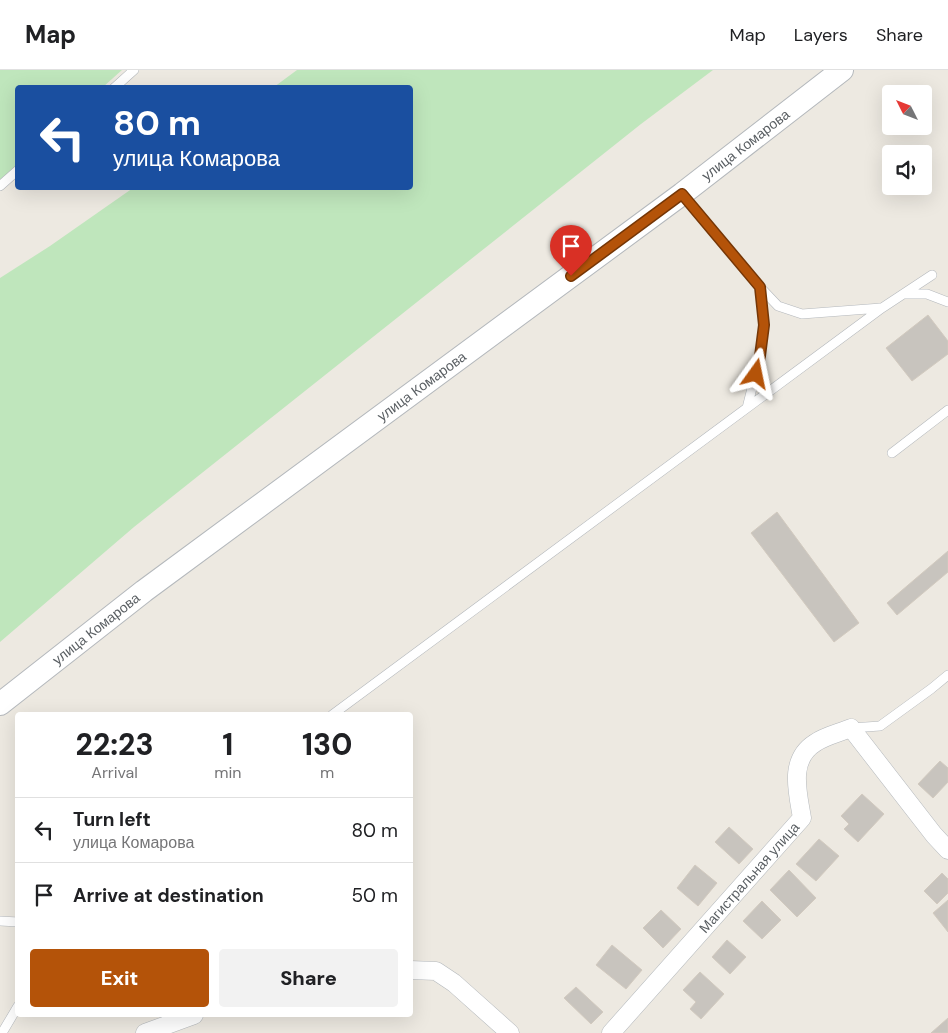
<!DOCTYPE html>
<meta charset="utf-8">
<style>
:root{--surface:#fff;--page:#f2f2f2;--text:#202124;--muted:#757577;--line:#e0e0e0;--accent:#b45309}
body{margin:0;font-family:"DM Sans",sans-serif;background:var(--page);color:var(--text);height:100vh;display:flex;flex-direction:column;font-size:19px;white-space:nowrap}
*{box-sizing:border-box;margin:0}
p{font-size:16px;color:var(--muted)}
.icon{flex:none;width:28px;height:28px;fill:none;stroke:currentColor;stroke-width:2;stroke-linecap:round;stroke-linejoin:round}
.map{position:relative;flex:1;overflow:hidden}
.drawer{position:absolute;left:15px;top:642px;width:398px;height:305px;display:flex;flex-direction:column;background:var(--surface);border-radius:5px;box-shadow:0 5px 20px #0002}
.drawer>*{flex:none}
.top-card{position:absolute;left:15px;top:15px;width:398px;height:105px;border-radius:5px;box-shadow:0 5px 20px #0002;background:#1a4fa0;color:#fff;overflow:hidden}
.needle{width:32px;rotate:312deg}
.buttons{position:absolute;left:882px;top:15px;display:grid;gap:10px}
.buttons a{display:grid;place-items:center;width:50px;height:50px;border-radius:5px;background:var(--surface);box-shadow:0 5px 20px #0002;font-size:25px}
.pin{position:absolute;display:grid;place-items:center;width:42px;height:42px;color:#fff;margin:-51px -21px;border-radius:50% 50% 50% 0;rotate:-45deg;box-shadow:0 0 5px #0007}
.pin .icon{rotate:45deg}
.me{position:absolute;width:55px;margin:-28px;rotate:12deg;stroke-linejoin:round;filter:drop-shadow(0 0 4px #0008)}
.turn{display:flex;align-items:center;gap:18px;height:105px;padding:0 15px;font-size:22px}
.turn .icon{width:65px;height:65px;stroke-width:2.5}
.turn b{display:block;font-size:35px;line-height:42px}
.eta{display:flex;justify-content:space-evenly;align-items:center;height:85px;text-align:center}
.eta b{font-size:30px;font-weight:800;line-height:35px}
.action{display:flex;gap:10px;margin-top:auto;padding:10px 15px}
.action a{flex:1;height:58px;border-radius:5px;background:var(--accent);color:#fff;font-size:20px;font-weight:800;line-height:58px;text-align:center}
.action a+a{background:var(--page);color:var(--text)}
ul{padding:0;list-style:none}
li{display:flex;align-items:center;gap:15px;height:65px;padding:0 15px;border-top:1px solid var(--line)}
li div{flex:1}
li b{display:block;font-size:19px}
li em{font-style:normal}
header{display:flex;align-items:center;gap:30px;box-sizing:border-box;height:70px;padding:0 25px;background:var(--surface);border-bottom:1px solid var(--line)}
header strong{font-size:24px}
nav{display:flex;gap:28px;margin-inline-start:auto;font-size:18px}
.map>svg:first-child{display:block}
.green{fill:#bfe6bc}
.building{fill:#c8c4be;stroke:#d2cabf}
.lines{fill:none;stroke-linecap:round;stroke-linejoin:round}
.service-casing{stroke:#b4b8bc;stroke-width:10}
.minor-casing{stroke:#b4b8bc;stroke-width:19}
.tertiary-casing{stroke:#b4b8bc;stroke-width:24}
.service{stroke:#fff;stroke-width:9}
.minor{stroke:#fff;stroke-width:18}
.tertiary{stroke:#fff;stroke-width:22}
.route-casing{stroke:#753606;stroke-width:12}
.route{stroke:#b45309;stroke-width:9}
.labels{text-anchor:middle;dominant-baseline:central;stroke-width:4.5;stroke-linejoin:round;paint-order:stroke}
.street-label{font-size:14px;fill:#595e62;stroke:#fff}
</style>
<header>
<strong>Map</strong>
<nav><a>Map</a><a>Layers</a><a>Share</a></nav>
</header>
<div class="map">
<svg width="948" height="963" viewBox="0 0 948 963">
<rect width="100%" height="100%" fill="#ede9e1"/>
<path class="green" d="M0 0H122L103 17 18 18 17 98 0 114Z
M297 0H713L641 54 134 457 0 572V208L50 176 133 118H410V18L274 17Z"/>
<path class="building" d="M928 245 948 271V284L912 311 886 278Z
M777 442 859 553 834 572 751 463Z
M948 481V502L897 545 887 533Z
M940 691 948 698V712L933 728 918 714Z
M862 724 884 744 858 772 844 759 849 754 841 746Z
M729 757 753 779 739 794 715 772Z
M819 769 839 786 816 811 796 794Z
M695 795 717 813 698 836 677 818Z
M789 800 816 828 797 847 770 820Z
M942 803 948 809V823L937 834 924 821Z
M948 830V862L933 843Z
M762 831 781 850 762 869 743 851Z
M661 840 681 859 663 878 643 858Z
M727 870 746 887 730 904 712 887Z
M612 875 642 900 626 919 596 895Z
M700 902 724 924 701 949 690 939 696 932 683 920Z
M576 917 603 942 591 954 564 928Z
M948 948V963H931Z"/>
<g class="lines">
<defs>
<path id="service" d="M114 18 134 0
M0 116 18 100
M682 124 760 217 778 236 802 244 881 238
M904 224H927L948 232
M747 338 760 286 764 255 760 217
M892 383 948 340
M332 645 882 238 932 205
M851 658 880 656 931 619 948 605
M0 851 18 852
M2 963 18 936"/>
<g id="minor">
<path d="M410 900 436 901 454 913 510 963"/>
<path d="M145 963 194 945"/>
<path id="s1" d="M611 963 802 748C798 723 788 690 815 673 825 666 839 663 851 658L934 765 948 780"/>
</g>
<g id="tertiary">
<path id="s2" d="M0 634 144 521 682 124 842 0"/>
</g>
</defs>
<use href="#service" class="service-casing"/>
<use href="#minor" class="minor-casing"/>
<use href="#tertiary" class="tertiary-casing"/>
<use href="#service" class="service"/>
<use href="#minor" class="minor"/>
<use href="#tertiary" class="tertiary"/>
</g>
<g class="lines">
<defs>
<path id="route" d="M571 206 682 124 760 217 764 255 760 286 756 304"/>
</defs>
<use href="#route" class="route-casing"/>
<use href="#route" class="route"/>
</g>
<g class="labels">
<g class="street-label">
<text stroke="none"><textPath href="#s2" startOffset="932">улица Комарова</textPath></text>
<text stroke="none"><textPath href="#s2" startOffset="528">улица Комарова</textPath></text>
<text stroke="none"><textPath href="#s2" startOffset="122">улица Комарова</textPath></text>
<text stroke="none"><textPath href="#s1" startOffset="208">Магистральная улица</textPath></text>
</g>
</g>
</svg>
<div class="buttons">
<a><svg class="needle" viewBox="-14 -14 28 28"><path d="M0-13l5 13h-10z" fill="#e53935"/><path d="M0 13l5-13h-10z" fill="#757577"/></svg></a>
<a><svg class="icon" aria-label="sound" viewBox="0 0 24 24"><path d="M4 9h4l5-4v14l-5-4H4zM17 9q2 3 0 6"/></svg></a>
</div>
<div class="pin" style="left:571px;top:206px;background:#d93025"><svg class="icon" aria-label="arrive" viewBox="0 0 24 24"><path d="M6 21V4h12l-3 4 3 4H6"/></svg></div>
<svg class="me" style="left:756px;top:304px" viewBox="-20 -20 40 40"><path d="M0-17L14 15 0 8-14 15z" fill="#b45309" stroke="#fff" stroke-width="4"/></svg>
<div class="top-card">
<div class="turn"><svg class="icon" aria-label="left" viewBox="0 0 24 24"><path d="M17 20v-9H6M10 6l-5 5 5 5"/></svg><div><b>80 m</b>улица Комарова</div></div>
</div>
<section class="drawer">
<div class="eta">
<div><b>22:23</b><p>Arrival</p></div>
<div><b>1</b><p>min</p></div>
<div><b>130</b><p>m</p></div>
</div>
<ul>
<li><svg class="icon" aria-label="left" viewBox="0 0 24 24"><path d="M17 20v-9H6M10 6l-5 5 5 5"/></svg><div><b>Turn left</b><p>улица Комарова</p></div><em>80 m</em></li>
<li><svg class="icon" aria-label="arrive" viewBox="0 0 24 24"><path d="M6 21V4h12l-3 4 3 4H6"/></svg><div><b>Arrive at destination</b></div><em>50 m</em></li>
</ul>
<div class="action"><a>Exit</a><a>Share</a></div>
</section>
</div>
